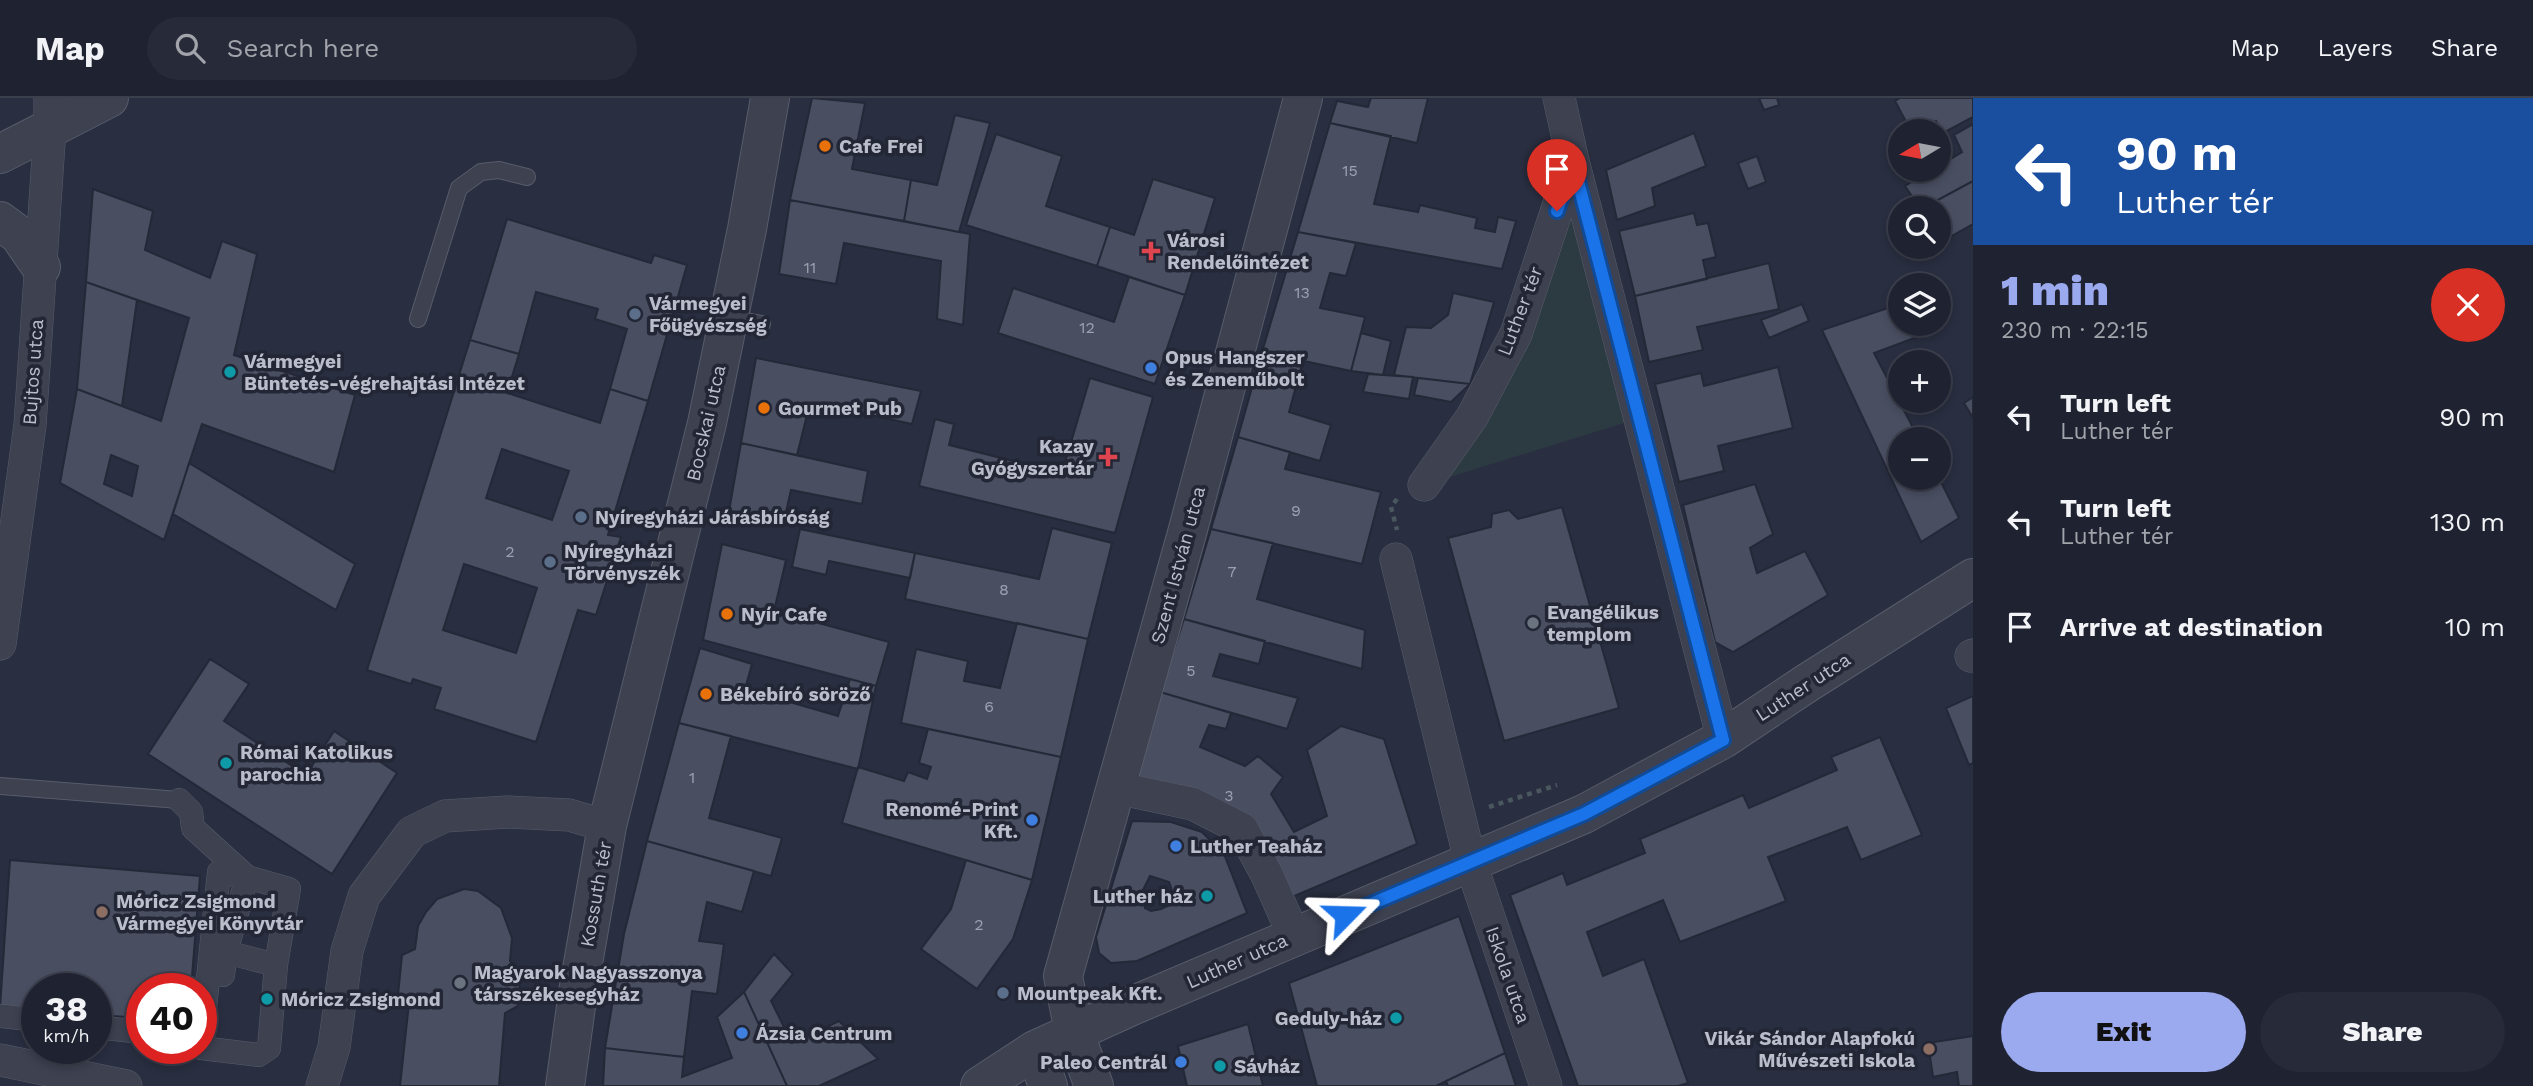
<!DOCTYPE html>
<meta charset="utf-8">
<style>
:root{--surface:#1f2230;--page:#272a38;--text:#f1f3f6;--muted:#a1a4ab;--line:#3c3f4c;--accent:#9ba9ee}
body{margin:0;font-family:"Work Sans",sans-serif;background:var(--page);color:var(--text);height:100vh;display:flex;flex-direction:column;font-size:26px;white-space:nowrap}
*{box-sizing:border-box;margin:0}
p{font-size:23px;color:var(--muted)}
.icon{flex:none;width:38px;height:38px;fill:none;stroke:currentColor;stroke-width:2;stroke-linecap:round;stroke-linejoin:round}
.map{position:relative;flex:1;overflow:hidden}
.details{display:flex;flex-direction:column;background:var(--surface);width:560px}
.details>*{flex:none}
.top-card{background:#1a4fa0;color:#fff;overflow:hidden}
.needle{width:46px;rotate:260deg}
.buttons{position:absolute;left:1888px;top:21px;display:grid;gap:14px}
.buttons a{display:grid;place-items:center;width:63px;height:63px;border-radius:50%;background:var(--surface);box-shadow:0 4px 10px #0003,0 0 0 2px var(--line);font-size:35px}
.speed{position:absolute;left:21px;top:875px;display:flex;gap:14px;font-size:35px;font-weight:700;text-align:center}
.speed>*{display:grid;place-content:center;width:91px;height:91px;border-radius:50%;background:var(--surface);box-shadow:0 4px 10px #0003,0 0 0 2px var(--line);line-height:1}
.speed small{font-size:18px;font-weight:400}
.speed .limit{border:10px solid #d22;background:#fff;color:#111}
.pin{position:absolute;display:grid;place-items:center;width:60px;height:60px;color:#fff;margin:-72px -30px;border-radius:50% 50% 50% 0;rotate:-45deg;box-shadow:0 0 7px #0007}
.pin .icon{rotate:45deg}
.me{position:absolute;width:77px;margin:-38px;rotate:68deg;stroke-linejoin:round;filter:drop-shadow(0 0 5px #0008)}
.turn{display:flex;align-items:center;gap:24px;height:147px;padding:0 28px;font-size:32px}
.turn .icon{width:91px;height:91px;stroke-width:2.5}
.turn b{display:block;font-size:49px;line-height:60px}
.round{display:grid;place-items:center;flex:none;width:74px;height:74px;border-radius:37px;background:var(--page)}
.summary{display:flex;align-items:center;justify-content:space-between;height:119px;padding:0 28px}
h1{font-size:42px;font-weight:800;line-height:52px;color:var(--accent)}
.cta{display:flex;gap:14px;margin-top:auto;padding:14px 28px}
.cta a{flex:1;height:80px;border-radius:42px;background:var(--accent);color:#111;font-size:28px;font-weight:800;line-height:80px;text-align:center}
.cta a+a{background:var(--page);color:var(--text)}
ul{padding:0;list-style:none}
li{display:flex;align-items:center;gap:21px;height:105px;padding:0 28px}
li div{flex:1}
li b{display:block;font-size:26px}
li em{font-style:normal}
header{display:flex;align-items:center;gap:42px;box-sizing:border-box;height:98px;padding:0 35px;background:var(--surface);border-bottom:2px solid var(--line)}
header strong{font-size:33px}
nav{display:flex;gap:38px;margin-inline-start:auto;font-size:24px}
.search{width:490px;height:63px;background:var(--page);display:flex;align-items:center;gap:18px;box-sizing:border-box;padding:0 24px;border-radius:38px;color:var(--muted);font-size:26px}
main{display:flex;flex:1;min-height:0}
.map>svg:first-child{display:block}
.green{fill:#2c3b42}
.building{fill:#494e61;stroke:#242837;stroke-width:2;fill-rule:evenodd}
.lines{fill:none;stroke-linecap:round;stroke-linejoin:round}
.service-casing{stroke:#585c6a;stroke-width:18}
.pedestrian-casing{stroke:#585c6a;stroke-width:24}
.minor-casing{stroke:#585c6a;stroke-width:33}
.tertiary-casing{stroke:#585c6a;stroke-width:40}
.path{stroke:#4a575e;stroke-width:4.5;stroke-dasharray:5 5;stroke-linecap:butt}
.service{stroke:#3d4150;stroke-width:16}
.pedestrian{stroke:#3d4150;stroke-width:23}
.minor{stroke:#3d4150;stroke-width:32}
.tertiary{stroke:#3d4150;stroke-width:38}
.route-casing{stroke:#114b97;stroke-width:18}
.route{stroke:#1a73e8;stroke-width:12}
.food-dot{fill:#e8710a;stroke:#222635;stroke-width:2.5}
.health-dot{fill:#e0444e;stroke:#222635;stroke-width:2.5}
.service-dot{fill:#5c6f8a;stroke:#222635;stroke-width:2.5}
.shop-dot{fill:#3f7fe0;stroke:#222635;stroke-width:2.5}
.culture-dot{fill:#0f9aa8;stroke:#222635;stroke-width:2.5}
.worship-dot{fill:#6b7280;stroke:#222635;stroke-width:2.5}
.education-dot{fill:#8d6e63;stroke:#222635;stroke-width:2.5}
.labels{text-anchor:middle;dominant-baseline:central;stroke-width:7;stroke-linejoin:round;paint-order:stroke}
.number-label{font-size:16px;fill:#9ea1b0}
.poi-label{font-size:19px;font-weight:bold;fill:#babdca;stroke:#222635;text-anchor:start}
.street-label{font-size:19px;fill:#babdca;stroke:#222635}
</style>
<header>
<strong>Map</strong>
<div class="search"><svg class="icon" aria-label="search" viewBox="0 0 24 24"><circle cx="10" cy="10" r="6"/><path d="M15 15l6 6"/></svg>Search here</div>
<nav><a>Map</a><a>Layers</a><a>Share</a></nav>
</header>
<main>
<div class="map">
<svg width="1973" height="988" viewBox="0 0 1973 988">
<rect width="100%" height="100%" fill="#292e40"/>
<path class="green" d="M1573 63 1640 320 1424 387 1472 319Z"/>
<path class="building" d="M812 0 865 5 852 71 911 82 904 123 790 102Z
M1371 0H1428L1417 45 1330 25 1337 3 1368 9Z
M1759 0H1777L1779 7 1764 12Z
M1900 0H1973V19L1943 35 1936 23 1918 33H1911L1895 3Z
M955 17 990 25 959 134 904 123 911 82 937 87Z
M1330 25 1391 38 1374 106 1418 114 1420 107 1477 120 1475 130 1495 134 1498 119 1516 123 1502 171 1298 134Z
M1973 26V83L1923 110 1900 111 1897 105 1911 97 1905 88 1932 72H1939V68L1962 54 1954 37Z
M1694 35 1706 68 1652 90 1655 108 1617 122 1606 72Z
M996 36 1062 58 1046 108 1110 129 1097 168 966 127Z
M1757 58 1766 84 1748 91 1738 65Z
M1153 81 1215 100 1185 197 1097 168 1110 129 1134 137Z
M1973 83V126L1939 145V110H1923Z
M93 91 153 113 145 152 210 180 222 143 257 156 234 257 355 297 334 374 202 326 164 442 60 385 77 291 161 323 189 220 86 184ZM111 357 138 368 132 398 104 386Z
M790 102 970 136 963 227 937 221 941 163 844 145 836 186 779 176Z
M1694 115 1697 127 1708 125 1716 159 1703 162 1707 181 1635 198 1619 133Z
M507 121 651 165 654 157 687 167 648 303 610 291 627 231 595 221 598 211 536 194 519 256 470 242Z
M1900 123V146L1891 128Z
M1298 134 1356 145 1346 178 1330 175 1320 210 1365 219 1351 273 1262 254Z
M1902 149H1932L1909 161Z
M1769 165 1779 211 1697 229 1703 252 1649 264 1635 198Z
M1129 179 1185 197 1155 286 998 235 1013 190 1114 224Z
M86 184 137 202 122 308 77 291Z
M1453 195 1494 204 1470 286 1394 277 1406 229 1431 230 1448 217Z
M1802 206 1809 223 1769 240 1761 222Z
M1900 206V226H1920L1925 236 1874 255 1919 341H1900V380H1939L1959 420 1921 444 1822 232Z
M1361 235 1391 243 1383 277 1351 273Z
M470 242 519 256 507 295 600 325 610 291 648 303 608 437 621 439 596 517 578 512 536 644 434 611 441 590 413 581 411 586 367 572ZM502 351 569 373 552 422 486 400ZM464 466 537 490 516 555 443 532Z
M1262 254 1303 263 1289 314 1331 327 1320 363 1238 339Z
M756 260 921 293 912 326 815 305 813 313 807 317 797 357 741 345Z
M1778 269 1793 330 1718 348 1724 373 1679 384 1655 286 1701 275 1704 288Z
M1368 276 1413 279 1409 301 1363 294Z
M1090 280 1153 299 1115 435 919 388 935 321 954 326 949 347 1062 375Z
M1418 280 1470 286 1451 304 1414 297Z
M1973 299V320L1964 305Z
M1238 339 1290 354 1285 371 1381 394 1362 466 1211 431Z
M741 345 868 373 862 406 791 392 784 423 729 413Z
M189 365 355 466 336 512 173 416Z
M1755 386 1773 436 1750 450 1757 475 1805 453 1828 497 1733 554 1715 544 1683 407Z
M1562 409 1619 610 1504 643 1448 440 1491 429 1492 416 1509 412 1518 421Z
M1052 430 1112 445 1088 541 905 501 915 455 1039 481Z
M800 431 915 455 910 480 829 463 826 477 792 469Z
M1211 431 1273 445 1257 501 1365 532 1362 571 1184 521Z
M722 446 786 462 774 513 889 544 876 588 703 542Z
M1184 521 1265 543 1259 566 1220 556 1213 578 1298 600 1287 631 1160 594Z
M1017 525 1088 541 1061 659 901 625 916 551 968 563 964 583 1000 590Z
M700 550 752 566 745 591 838 618 850 581 876 588 858 671 679 625Z
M210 561 249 586 224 623 306 677 334 633 397 675 332 776 148 656Z
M1160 594 1231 615 1226 631 1209 627 1200 649 1245 668 1258 658 1283 679 1271 696 1294 734 1327 718 1307 652 1341 628 1384 641 1417 746 1285 802 1194 699 1130 685Z
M1973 598V665L1969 667 1946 610Z
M679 625 731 638 709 720 782 740 771 778 647 743Z
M928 631 1061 659 1032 782 842 725 858 669 904 683 908 674 927 681 931 669 919 665Z
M1880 639 1922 737 1861 762 1847 729 1768 759 1786 803 1680 844 1663 802 1587 834 1603 878 1644 861 1688 985 1678 988H1578L1510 797 1563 775 1567 787 1645 755 1640 741 1743 697 1749 710 1837 672 1831 659Z
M1132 723 1171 724 1202 734 1224 756 1247 815 1137 863 1111 865 1099 855 1096 839ZM1150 778 1169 784 1176 804 1161 811 1151 813 1145 810 1143 792Z
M647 743 754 773 742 814 707 804 699 843 724 846 717 896 692 893 684 959 605 950 624 836Z
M10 762 200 778 191 891H142V920L96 917V891H37V912L0 909Z
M966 762 1032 782 1013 841 977 891 921 851 951 811Z
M464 791 478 793 501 810 512 840 510 863 521 872 518 908 505 915 499 988H400L409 905 398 897 402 857 415 851 418 828 426 814 437 801Z
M1459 818 1505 955 1436 988H1317L1289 885Z
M774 856 793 876 771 903 792 945 839 923 878 961 819 988H787L744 894Z
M744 894 787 988H603L605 950 684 959 682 979 732 960 717 919Z
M1248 926 1263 988H1187L1178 948Z
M1973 938V988H1959L1957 974 1933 979 1928 945Z
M1505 955 1516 988H1448L1446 983Z"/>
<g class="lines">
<defs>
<path id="service" d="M729 220 762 226
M418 221 459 90 481 74 499 72 527 79
M0 688 179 702"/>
<path id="pedestrian" d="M179 702 191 714 193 730 247 779 226 854 223 877
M226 854 276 867
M0 918 37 922
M96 929 142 934
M201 949 219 774 247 779 289 791 276 867 269 950 259 957 201 950"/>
<path id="minor" d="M1559 0 1573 63 1723 641
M1424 387 1472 319 1516 236 1573 63
M1396 461 1471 766 1546 988
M0 546 30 327 50 30V0
M1971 558 1973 557
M1117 690 1193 706 1242 731 1267 777 1294 838
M0 962 126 988
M322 988 334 949 347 853 364 798 412 734 445 718 507 714 569 717 607 728"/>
<path id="tertiary" d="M0 56 109 0
M0 123 19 137 41 169
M1035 952 1048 988
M565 988 578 894 607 728 707 325 747 131 770 0
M980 988 1035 952 1134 907 1584 716 1723 641 1807 585 1973 480
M1094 988 1074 934 1063 878 1187 435 1303 0"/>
</defs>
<use href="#service" class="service-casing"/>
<use href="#pedestrian" class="pedestrian-casing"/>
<use href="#minor" class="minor-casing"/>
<use href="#tertiary" class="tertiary-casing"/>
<path class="path" d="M1397 401 1391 409 1397 432
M1489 709 1557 687"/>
<use href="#service" class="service"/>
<use href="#pedestrian" class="pedestrian"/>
<use href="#minor" class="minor"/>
<use href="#tertiary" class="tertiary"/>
</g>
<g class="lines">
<defs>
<path id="route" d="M1345 817 1584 716 1723 642 1573 64 1557 113"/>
</defs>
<use href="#route" class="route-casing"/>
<use href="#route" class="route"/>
</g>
<g class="food-dot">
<circle cx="825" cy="48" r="7"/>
<circle cx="764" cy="310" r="7"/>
<circle cx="727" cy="516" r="7"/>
<circle cx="706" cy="596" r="7"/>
</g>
<g class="health-dot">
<path d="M1147.5 142.5h7v7h7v7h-7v7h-7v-7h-7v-7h7z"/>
<path d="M1104.5 348.5h7v7h7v7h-7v7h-7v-7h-7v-7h7z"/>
</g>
<g class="service-dot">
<circle cx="635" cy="216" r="7"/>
<circle cx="581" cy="419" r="7"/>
<circle cx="550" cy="464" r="7"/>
<circle cx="1003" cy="895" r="7"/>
</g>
<g class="shop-dot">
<circle cx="1151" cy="270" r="7"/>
<circle cx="1032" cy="722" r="7"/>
<circle cx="1176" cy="748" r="7"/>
<circle cx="742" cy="935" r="7"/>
<circle cx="1181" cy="964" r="7"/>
</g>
<g class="culture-dot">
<circle cx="230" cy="274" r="7"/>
<circle cx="226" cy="665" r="7"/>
<circle cx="1207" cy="798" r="7"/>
<circle cx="267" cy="901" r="7"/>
<circle cx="1396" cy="920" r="7"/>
<circle cx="1220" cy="968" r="7"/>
</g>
<g class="worship-dot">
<circle cx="1533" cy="525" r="7"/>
<circle cx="460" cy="885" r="7"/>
</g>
<g class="education-dot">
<circle cx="102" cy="814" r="7"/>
<circle cx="1929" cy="951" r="7"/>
</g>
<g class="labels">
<g class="number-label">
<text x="1350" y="72">15</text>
<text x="810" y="169">11</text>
<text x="1302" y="194">13</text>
<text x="1087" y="229">12</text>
<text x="1296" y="412">9</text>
<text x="510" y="453">2</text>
<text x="1232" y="473">7</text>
<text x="1004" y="491">8</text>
<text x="1191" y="572">5</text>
<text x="989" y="608">6</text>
<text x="692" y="679">1</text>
<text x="1229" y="697">3</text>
<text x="979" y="826">2</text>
</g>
<g class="poi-label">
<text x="839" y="48">Cafe Frei</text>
<text x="1167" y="142">Városi<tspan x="1167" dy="22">Rendelőintézet</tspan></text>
<text x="649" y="205">Vármegyei<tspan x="649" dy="22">Főügyészség</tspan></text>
<text x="1165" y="259">Opus Hangszer<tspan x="1165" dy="22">és Zeneműbolt</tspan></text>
<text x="244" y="263">Vármegyei<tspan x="244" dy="22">Büntetés-végrehajtási Intézet</tspan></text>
<text x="778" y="310">Gourmet Pub</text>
<text x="1094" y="348" text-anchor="end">Kazay<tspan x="1094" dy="22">Gyógyszertár</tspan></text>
<text x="595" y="419">Nyíregyházi Járásbíróság</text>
<text x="564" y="453">Nyíregyházi<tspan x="564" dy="22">Törvényszék</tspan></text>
<text x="1547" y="514">Evangélikus<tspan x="1547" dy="22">templom</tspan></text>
<text x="741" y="516">Nyír Cafe</text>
<text x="720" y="596">Békebíró söröző</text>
<text x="240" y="654">Római Katolikus<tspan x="240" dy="22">parochia</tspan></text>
<text x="1018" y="711" text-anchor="end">Renomé-Print<tspan x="1018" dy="22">Kft.</tspan></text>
<text x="1190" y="748">Luther Teaház</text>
<text x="1193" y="798" text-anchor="end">Luther ház</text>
<text x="116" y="803">Móricz Zsigmond<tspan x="116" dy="22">Vármegyei Könyvtár</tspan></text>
<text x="474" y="874">Magyarok Nagyasszonya<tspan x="474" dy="22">társszékesegyház</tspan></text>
<text x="1017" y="895">Mountpeak Kft.</text>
<text x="281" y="901">Móricz Zsigmond</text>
<text x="1382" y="920" text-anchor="end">Geduly-ház</text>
<text x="756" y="935">Ázsia Centrum</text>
<text x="1915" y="940" text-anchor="end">Vikár Sándor Alapfokú<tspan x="1915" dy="22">Művészeti Iskola</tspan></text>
<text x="1167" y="964" text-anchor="end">Paleo Centrál</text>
<text x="1234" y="968">Sávház</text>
</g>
<g class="street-label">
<text transform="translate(1520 213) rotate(-69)">Luther tér</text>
<text transform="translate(33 274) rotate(-86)">Bujtos utca</text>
<text transform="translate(706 325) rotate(-77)">Bocskai utca</text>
<text transform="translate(1178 467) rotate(-75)">Szent István utca</text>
<text transform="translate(1803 589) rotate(-33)">Luther utca</text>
<text transform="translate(596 796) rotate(-80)">Kossuth tér</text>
<text transform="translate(1237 863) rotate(-24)">Luther utca</text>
<text transform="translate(1508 877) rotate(71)">Iskola utca</text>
</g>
</g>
</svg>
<div class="buttons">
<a><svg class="needle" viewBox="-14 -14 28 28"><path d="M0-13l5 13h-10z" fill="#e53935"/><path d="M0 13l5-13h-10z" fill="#a1a4ab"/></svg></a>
<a><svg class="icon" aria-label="search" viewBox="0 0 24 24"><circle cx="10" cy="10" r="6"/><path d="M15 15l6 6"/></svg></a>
<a><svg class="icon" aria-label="layers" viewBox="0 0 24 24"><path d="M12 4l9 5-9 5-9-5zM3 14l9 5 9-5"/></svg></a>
<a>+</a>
<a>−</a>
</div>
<div class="speed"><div>38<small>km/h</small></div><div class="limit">40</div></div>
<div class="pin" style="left:1557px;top:113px;background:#d93025"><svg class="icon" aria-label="arrive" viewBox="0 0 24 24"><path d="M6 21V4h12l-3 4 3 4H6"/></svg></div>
<svg class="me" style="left:1345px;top:817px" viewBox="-20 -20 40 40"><path d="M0-17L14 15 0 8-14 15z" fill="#1a73e8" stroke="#fff" stroke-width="4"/></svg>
</div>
<section class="details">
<div class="top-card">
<div class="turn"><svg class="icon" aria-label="left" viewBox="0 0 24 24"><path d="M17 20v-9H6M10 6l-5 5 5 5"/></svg><div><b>90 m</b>Luther tér</div></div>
</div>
<div class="summary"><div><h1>1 min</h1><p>230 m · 22:15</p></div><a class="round" style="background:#d93025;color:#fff"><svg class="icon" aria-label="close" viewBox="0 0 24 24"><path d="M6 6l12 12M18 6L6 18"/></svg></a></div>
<ul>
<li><svg class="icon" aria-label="left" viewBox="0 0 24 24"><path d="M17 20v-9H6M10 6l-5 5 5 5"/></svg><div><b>Turn left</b><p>Luther tér</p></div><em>90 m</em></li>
<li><svg class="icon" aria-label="left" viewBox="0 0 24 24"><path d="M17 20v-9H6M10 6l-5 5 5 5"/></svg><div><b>Turn left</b><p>Luther tér</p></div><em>130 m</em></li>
<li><svg class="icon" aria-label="arrive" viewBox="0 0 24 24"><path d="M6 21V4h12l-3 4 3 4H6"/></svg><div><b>Arrive at destination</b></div><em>10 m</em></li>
</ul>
<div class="cta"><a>Exit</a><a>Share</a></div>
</section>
</main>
